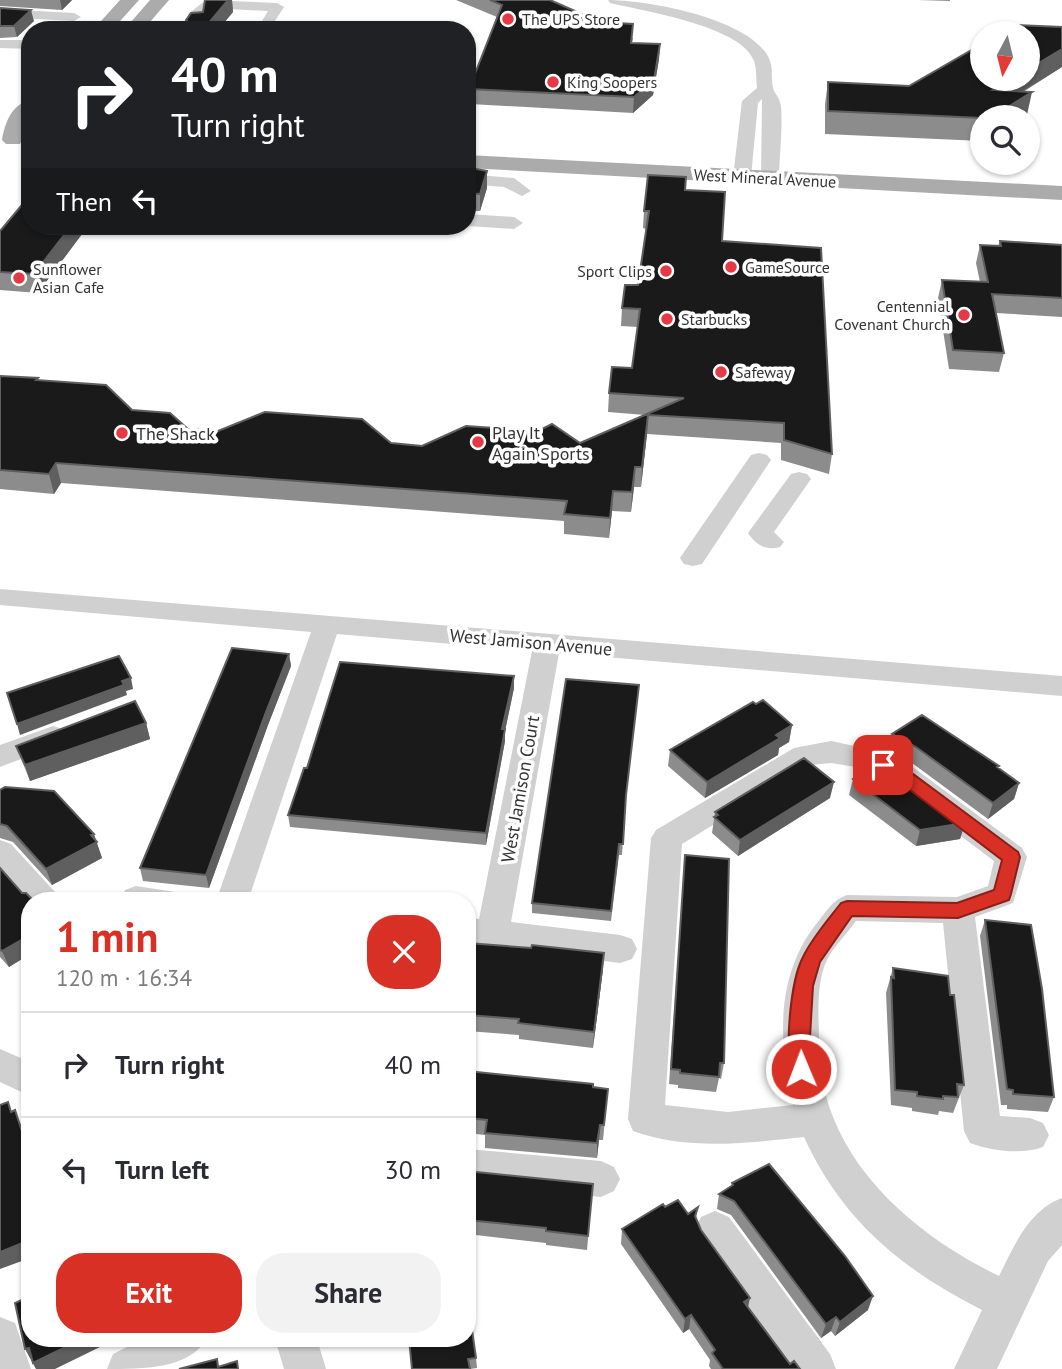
<!DOCTYPE html>
<meta charset="utf-8">
<style>
:root{--surface:#fff;--page:#f2f2f3;--text:#2b2b33;--muted:#7c7c81;--line:#e1e1e2;--accent:#d93025}
body{margin:0;font-family:"PT Sans",sans-serif;background:var(--page);color:var(--text);height:100vh;display:flex;flex-direction:column;font-size:26px;white-space:nowrap}
*{box-sizing:border-box;margin:0}
p{font-size:23px;color:var(--muted)}
.icon{flex:none;width:38px;height:38px;fill:none;stroke:currentColor;stroke-width:2;stroke-linecap:round;stroke-linejoin:round}
.map{position:relative;flex:1;overflow:hidden}
.drawer{position:absolute;left:21px;top:892px;width:455px;height:455px;display:flex;flex-direction:column;background:var(--surface);border-radius:28px;box-shadow:0 2px 5px #0004}
.drawer>*{flex:none}
.hud{position:absolute;left:21px;top:21px;width:455px;height:214px;border-radius:28px;box-shadow:0 2px 5px #0004;background:#202124;color:#fff;overflow:hidden}
.needle{width:46px;rotate:187deg}
.controls{position:absolute;left:970px;top:21px;display:grid;gap:14px}
.controls a{display:grid;place-items:center;width:70px;height:70px;border-radius:50%;background:var(--surface);box-shadow:0 2px 5px #0004;font-size:35px}
.pin{position:absolute;display:grid;place-items:center;width:60px;height:60px;color:#fff;margin:-30px;border-radius:14px;box-shadow:0 4px 10px #0006}
.me{position:absolute;width:77px;margin:-38px;rotate:359deg;stroke-linejoin:round;filter:drop-shadow(0 0 5px #0008)}
.turn{display:flex;align-items:center;gap:24px;height:147px;padding:0 35px;font-size:32px}
.turn .icon{width:91px;height:91px;stroke-width:2.5}
.turn b{display:block;font-size:49px;line-height:60px}
.then{display:flex;align-items:center;height:66px;padding:0 35px;background:#0003;gap:14px;font-size:26px}
.round{display:grid;place-items:center;flex:none;width:74px;height:74px;border-radius:28px;background:var(--page)}
.overview{display:flex;align-items:center;justify-content:space-between;height:119px;padding:0 35px}
h1{font-size:42px;font-weight:600;line-height:52px;color:var(--accent)}
.button{display:flex;gap:14px;margin-top:auto;padding:14px 35px}
.button a{flex:1;height:80px;border-radius:28px;background:var(--accent);color:#fff;font-size:28px;font-weight:600;line-height:80px;text-align:center}
.button a+a{background:var(--page);color:var(--text)}
ul{padding:0;list-style:none}
li{display:flex;align-items:center;gap:21px;height:105px;padding:0 35px;border-top:2px solid var(--line)}
li div{flex:1}
li b{display:block;font-size:26px}
li em{font-style:normal}
.map>svg:first-child{display:block}
.lines{fill:none;stroke-linecap:round;stroke-linejoin:round}
.minor{fill:#d0d0d0;fill-rule:evenodd}
.major{fill:#ababab;fill-rule:evenodd}
.wall{fill:#8c8c8c}
.shaded-wall{fill:#5f5f5f}
.building{fill:#1a1a1a;stroke:#5f5f5f;stroke-width:2}
.route{fill:#d93025;stroke:#8d1f18;stroke-width:2}
.poi-dot{fill:#e63946;stroke:#fff;stroke-width:2.5}
.labels{text-anchor:middle;dominant-baseline:central;stroke-width:7;stroke-linejoin:round;paint-order:stroke}
.far-poi-label{font-size:16px;fill:#333;stroke:#fff;text-anchor:start}
.far-street-label{font-size:16px;fill:#333;stroke:#fff}
.poi-label{font-size:18px;fill:#333;stroke:#fff;text-anchor:start}
.street-label{font-size:18px;fill:#333;stroke:#fff}
</style>
<div class="map">
<svg width="1062" height="1369" viewBox="0 0 1062 1369">
<rect width="100%" height="100%" fill="#fff"/>
<g class="lines">
<path class="minor" d="M206 0 277 3 284 7 269 30 261 29 259 26 268 11 210 8 203 15 205 23 203 26H193L188 14Z
M608 0C647 0 755 19 770 61 773 69 771 79 773 88 774 93 779 97 780 102 784 115 779 162 779 178L776 182H764L761 178 762 99 758 103 751 177 742 182 733 177 742 101 757 88C756 80 757 69 754 61 742 26 643 11 610 3Z
M0 9 74 13 81 17 74 21 0 17Z
M0 40H30V49L0 48Z
M467 174 514 178 531 191 522 196 504 187 467 184Z
M467 214 514 217 523 223 514 229 467 226Z
M759 453 767 455 771 460 702 564 693 566 684 564 680 558 684 552 751 455Z
M799 472 807 474 811 479 774 532 784 542 780 547C766 551 756 545 748 533L791 474Z
M0 589 1062 676V696L559 653 511 922 620 935 632 939 637 949 632 959 620 963 467 944V918L479 919 532 651 337 634 248 901H216L311 632 0 605Z
M53 726 63 729 68 736 63 743 0 767V745Z
M831 741 878 751 910 765 1022 848 1027 857 1013 903 975 917 1000 1116 1030 1118 1043 1123 1049 1135 1043 1147C1021 1155 992 1151 970 1143L964 1131 943 923 856 921C847 934 834 946 827 960 817 980 818 1011 819 1034 820 1062 822 1091 833 1117 862 1190 931 1243 999 1276 1014 1246 1029 1210 1062 1198V1245L1048 1261 997 1369H954L982 1310C901 1269 842 1220 804 1137 748 1143 688 1151 633 1131L628 1119 651 838 656 830 794 748ZM831 763 862 768 888 781 994 861 988 886 957 897 847 895C833 900 829 908 820 919 775 973 778 1040 793 1105L728 1112 665 1105 682 844 811 765Z
M0 840 11 844 55 892 60 901H30V907L0 873Z
M136 886 175 892 180 901H121L125 890Z
M0 1049 30 1062V1096L0 1082Z
M467 1149 601 1161 614 1167 620 1179 614 1191 601 1197 467 1183Z
M715 1211 729 1217 830 1354 836 1369H790L701 1243 695 1230 701 1217Z
M0 1317 15 1323 31 1369H0Z
M143 1339H206C190 1369 142 1369 107 1369L113 1354Z
M275 1339H317L326 1369H284Z"/>
<path class="major" d="M120 0H139L112 30H93Z
M150 0H169L143 30H124Z
M30 100V118C23 126 26 136 20 144H6L2 140C5 123 11 105 30 100Z
M467 155 1062 186V200L467 168Z"/>
</g>
<path class="wall" d="M0 0H72L62 10 0 6Z
M205 0H232L233 12 218 30H187L186 20 203 12Z
M456 0H550L633 38 632 43 660 44 659 59 653 95 633 113 470 104 469 89 497 17Z
M918 0H950V1Z
M0 8 34 21 17 37 0 38Z
M1062 67 1023 92 1027 115 1023 117H982V141L825 134V104L828 82 909 86Z
M467 167 487 171V188L480 211H467Z
M685 190 722 241 832 454 829 474 781 460V443L647 434 641 487H634L631 512 612 511 609 538 564 534V521L61 483 54 494 0 489V376L38 381 188 429 422 446 580 443 645 415 608 412 609 393 632 368 638 327 621 326 622 308 638 285 646 229 643 228 644 211Z
M30 226H85V230L38 293 0 290V231Z
M1000 241 1062 245V317L996 313 1004 353 999 372 949 369 938 298 942 280 980 282 976 263 980 245 998 246Z
M289 654 291 666 268 725 209 888 143 881 140 868Z
M639 685 625 804 622 855H619L611 921 532 913V903Z
M514 688 505 731V741L486 845 290 827 288 815 307 768Z
M146 723 150 739 30 781 16 746Z
M792 725 789 742 779 748 778 755 705 798 668 766 670 750Z
M892 734 999 766 998 768 1019 783 1014 799 988 819 912 763 888 750Z
M853 779 965 823 960 839 916 846 849 795Z
M0 790 96 841 102 858 52 885 13 842 0 838Z
M830 798 738 856 712 833 715 812Z
M685 855 724 1063 721 1079 719 1078 716 1092 678 1088V1085L669 1084Z
M0 868 30 901V954L9 967 0 957Z
M985 920 1054 1097 1048 1112 1007 1109V1105H1001L980 936Z
M467 943 603 969 593 1048 519 1039V1035L467 1031Z
M893 968 950 995 964 1085 953 1113 939 1111 938 1115 912 1111V1108L891 1105 886 993Z
M467 1071 608 1089 603 1140H599L597 1158 485 1148V1135L467 1133Z
M467 1171 593 1184 587 1250 546 1245V1243L467 1234Z
M732 1183 868 1310 835 1336 831 1331 821 1338 731 1215 717 1209 719 1194 731 1187Z
M665 1207 688 1214 698 1207 696 1219 701 1230 748 1307 790 1364 800 1369H711L709 1366 710 1360 689 1329 683 1333 621 1244 622 1229Z
M476 1358 477 1368 470 1369H412Z"/>
<path class="shaded-wall" d="M60 0H72L62 10Z
M228 0H232L233 12 218 30H203Z
M31 10 34 21 17 37 14 26Z
M660 44 659 59 653 95 633 113 634 97Z
M1062 49V67L988 113 993 90 1012 79H1027V70Z
M1032 92 1027 115 1023 117H992Z
M487 171V188L480 211V194Z
M71 226H85V230L38 293 34 274Z
M648 415 647 434 641 487 642 467Z
M56 463 61 483 54 494 49 474Z
M635 467 634 487 631 512 632 492Z
M613 491 612 511 609 538 610 518Z
M289 654 291 666 268 725 209 888 206 875 266 712Z
M514 676V688L505 731V741L486 845V833L502 729Z
M131 678 133 689 126 691 127 695 20 735 17 724Z
M146 723 150 739 30 781 25 765Z
M792 725 789 742 779 748 778 755 705 798 707 782 776 735Z
M834 782 830 798 738 856 740 840Z
M1019 783 1014 799 988 819 993 803Z
M965 823 960 839 916 846 920 830Z
M94 834 102 858 52 885 46 869Z
M30 935V954L9 967 2 951Z
M604 953 603 969 593 1048 594 1032Z
M15 1110 21 1126 30 1151V1156Z
M600 1125 599 1140 597 1158V1143Z
M30 1240V1258L0 1269V1252Z
M873 1296 868 1310 835 1336 840 1322Z
M750 1298 747 1312 744 1302Z
M691 1315 689 1329 683 1333 685 1319Z
M836 1317 831 1331 821 1338 826 1324Z
M82 1339H108L103 1342 104 1345 55 1369H36L25 1349 29 1348Z"/>
<path class="building" d="M205 0H228L203 30H197L186 20 191 13 203 12Z
M490 0H550L600 22 633 24 631 43 660 44 654 80 634 97 469 89 502 5Z
M0 8 31 10 14 26H0Z
M1016 25 1062 27V49L1027 70V33H1002Z
M982 44V79H1012L993 90 1032 92 992 117 982 118 828 111V82L909 86Z
M467 167 487 171 480 194 467 193Z
M648 175 686 177 685 190 725 192 722 241 821 248 832 454 784 440V423L648 415 642 467H635L632 492 613 491 610 518 564 514 567 501 56 463 49 474 0 470V376L38 378 36 380 106 385 132 410 170 413 188 429 218 431 265 412 362 419 391 443 422 446 466 426 538 431 552 424 580 443 684 398 609 393 612 367 632 368 640 309 622 308 625 285H638L649 211H644Z
M26 200H30V226H71L34 274 0 272V231Z
M1000 241 1062 245V298L992 294 1004 353 953 350 942 280 988 282 980 245 1001 246Z
M232 648 289 654 266 712 206 875 140 868Z
M119 656 131 678 122 681 124 685 17 724 7 693Z
M340 662 514 676 502 729H505L486 833 288 815 304 768H307Z
M566 679 639 685 626 795 623 844H619L611 911 532 903Z
M763 700 792 725 776 735 780 738 707 782 670 750 753 702 756 704Z
M135 701 146 723 25 765 16 746Z
M922 715 999 766 997 767 1019 783 993 803 916 747 892 734Z
M804 758 834 782 740 840 714 817 718 815 715 812Z
M879 762 965 823 920 830 853 779Z
M5 787 54 791 94 834 91 835 97 842 46 869 7 826 0 824V790Z
M685 855 729 859 724 1063H720L719 1077 680 1073V1070L671 1069Z
M0 868 22 893H26L34 901H30V935L2 951 0 949Z
M985 920 1031 925 1042 989 1054 1097 1013 1094V1090L1007 1089Z
M467 943 531 948 532 945 604 953 594 1032 518 1023 519 1019 467 1015Z
M893 968 948 976 950 995H954L964 1085 957 1084 958 1097 943 1096V1099L917 1096V1092L895 1090 891 977 894 978Z
M467 1071 593 1084V1087L608 1089 604 1125H600L597 1143 485 1133 487 1120 467 1118Z
M8 1102 11 1112 15 1110 30 1156V1240L0 1252V1105Z
M769 1164 845 1256 873 1296 840 1322 836 1317 826 1324 734 1201 719 1194 733 1185 732 1183Z
M467 1171 593 1184 588 1236 546 1231V1228L467 1220Z
M678 1200 688 1214 698 1207 695 1216 701 1230 750 1298 744 1302 790 1364 794 1361 800 1369H723L712 1353 715 1350 691 1315 685 1319 622 1229 663 1204 665 1207Z
M30 1296V1339H82L33 1363 29 1348 25 1349 15 1303Z
M471 1323 476 1358 468 1359 470 1369H412L409 1339H467V1324Z
M217 1359 218 1367 237 1361 238 1369H179Z"/>
<path class="route" d="M883 759 905 768 1018 852 1020 857 1011 894 1009 900 958 918 852 916 820 962 813 986 809 1054 811 1069 808 1075 801 1077 794 1075C783 1052 791 979 803 957 812 938 828 920 841 903L847 901 957 903 994 890 1002 860 893 777 877 770 875 765Z"/>
<g class="poi-dot">
<circle cx="508" cy="19" r="7"/>
<circle cx="553" cy="82" r="7"/>
<circle cx="731" cy="267" r="7"/>
<circle cx="666" cy="271" r="7"/>
<circle cx="19" cy="278" r="7"/>
<circle cx="964" cy="315" r="7"/>
<circle cx="667" cy="319" r="7"/>
<circle cx="721" cy="372" r="7"/>
<circle cx="122" cy="433" r="7"/>
<circle cx="478" cy="442" r="7"/>
</g>
<g class="labels">
<g class="far-poi-label">
<text x="522" y="19">The UPS Store</text>
<text x="567" y="82">King Soopers</text>
<text x="745" y="267">GameSource</text>
<text x="33" y="269">Sunflower<tspan x="33" dy="18">Asian Cafe</tspan></text>
<text x="652" y="271" text-anchor="end">Sport Clips</text>
<text x="950" y="306" text-anchor="end">Centennial<tspan x="950" dy="18">Covenant Church</tspan></text>
<text x="681" y="319">Starbucks</text>
<text x="735" y="372">Safeway</text>
</g>
<g class="far-street-label">
<text transform="translate(765 178) rotate(3)">West Mineral Avenue</text>
</g>
<g class="poi-label">
<text x="492" y="432">Play It<tspan x="492" dy="21">Again Sports</tspan></text>
<text x="136" y="433">The Shack</text>
</g>
<g class="street-label">
<text transform="translate(531 642) rotate(5)">West Jamison Avenue</text>
<text transform="translate(520 789) rotate(-80)">West Jamison Court</text>
</g>
</g>
</svg>
<div class="controls">
<a><svg class="needle" viewBox="-14 -14 28 28"><path d="M0-13l5 13h-10z" fill="#e53935"/><path d="M0 13l5-13h-10z" fill="#7c7c81"/></svg></a>
<a><svg class="icon" aria-label="search" viewBox="0 0 24 24"><circle cx="10" cy="10" r="6"/><path d="M15 15l6 6"/></svg></a>
</div>
<div class="pin" style="left:883px;top:765px;background:#d93025"><svg class="icon" aria-label="arrive" viewBox="0 0 24 24"><path d="M6 21V4h12l-3 4 3 4H6"/></svg></div>
<svg class="me" style="left:801px;top:1069px" viewBox="-20 -20 40 40"><circle r="17" fill="#d93025" stroke="#fff" stroke-width="3"/><path d="M0-11L8 9 0 5-8 9z" fill="#fff"/></svg>
<div class="hud">
<div class="turn"><svg class="icon" aria-label="right" viewBox="0 0 24 24"><path d="M7 20v-9h11M14 6l5 5-5 5"/></svg><div><b>40 m</b>Turn right</div></div>
<div class="then">Then<svg class="icon" aria-label="left" viewBox="0 0 24 24"><path d="M17 20v-9H6M10 6l-5 5 5 5"/></svg></div>
</div>
<section class="drawer">
<div class="overview"><div><h1>1 min</h1><p>120 m · 16:34</p></div><a class="round" style="background:#d93025;color:#fff"><svg class="icon" aria-label="close" viewBox="0 0 24 24"><path d="M6 6l12 12M18 6L6 18"/></svg></a></div>
<ul>
<li><svg class="icon" aria-label="right" viewBox="0 0 24 24"><path d="M7 20v-9h11M14 6l5 5-5 5"/></svg><div><b>Turn right</b></div><em>40 m</em></li>
<li><svg class="icon" aria-label="left" viewBox="0 0 24 24"><path d="M17 20v-9H6M10 6l-5 5 5 5"/></svg><div><b>Turn left</b></div><em>30 m</em></li>
</ul>
<div class="button"><a>Exit</a><a>Share</a></div>
</section>
</div>
